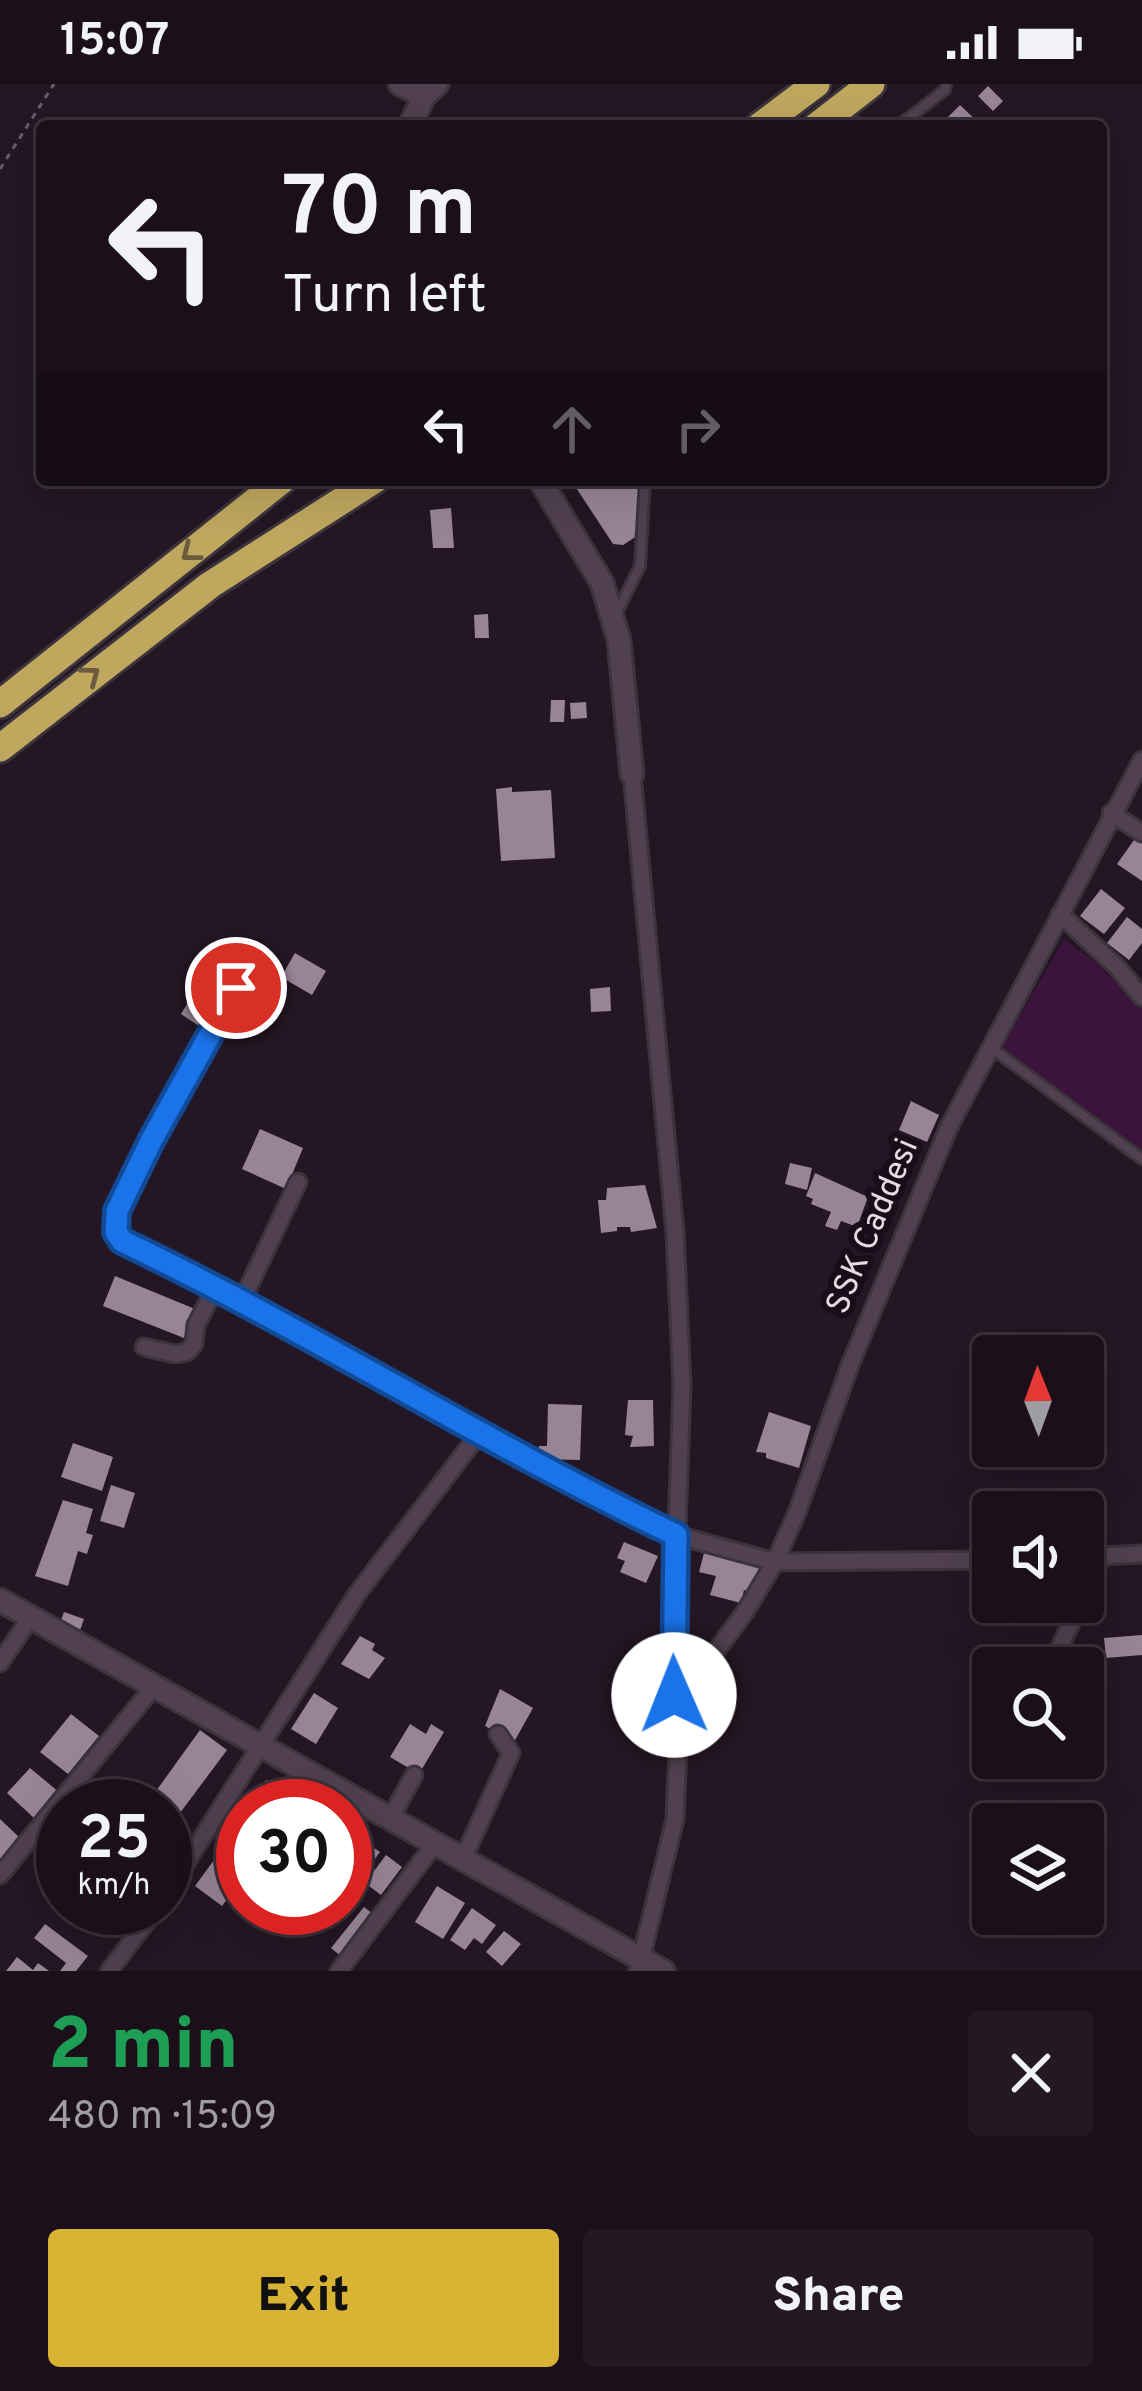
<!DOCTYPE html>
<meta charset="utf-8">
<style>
:root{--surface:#1b101a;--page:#241923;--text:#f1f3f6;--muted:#a09da2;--line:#393039;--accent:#d9b434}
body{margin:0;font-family:Overpass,sans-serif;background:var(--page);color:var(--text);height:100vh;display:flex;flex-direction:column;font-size:45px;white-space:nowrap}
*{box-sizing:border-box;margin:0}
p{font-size:39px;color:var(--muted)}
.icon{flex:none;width:66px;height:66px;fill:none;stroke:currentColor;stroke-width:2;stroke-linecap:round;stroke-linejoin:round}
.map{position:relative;height:1887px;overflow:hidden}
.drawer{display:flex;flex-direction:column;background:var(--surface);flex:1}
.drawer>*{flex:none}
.top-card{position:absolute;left:36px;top:36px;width:1071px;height:366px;border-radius:12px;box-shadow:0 12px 48px #0002,0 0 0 3px var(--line);background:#1b101a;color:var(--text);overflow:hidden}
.needle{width:78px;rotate:359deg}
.controls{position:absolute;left:972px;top:1251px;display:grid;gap:24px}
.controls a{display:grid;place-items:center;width:132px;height:132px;border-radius:12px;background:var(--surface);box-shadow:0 12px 48px #0002,0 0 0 3px var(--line);font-size:60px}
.speed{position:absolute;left:36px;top:1695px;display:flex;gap:24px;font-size:60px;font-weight:700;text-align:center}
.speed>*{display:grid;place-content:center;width:156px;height:156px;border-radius:50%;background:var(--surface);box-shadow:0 12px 48px #0002,0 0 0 3px var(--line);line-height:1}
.speed small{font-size:30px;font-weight:400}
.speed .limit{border:18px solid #d22;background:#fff;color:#111}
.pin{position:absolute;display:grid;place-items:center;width:102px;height:102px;color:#fff;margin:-51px;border:6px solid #fff;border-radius:50%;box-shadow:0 3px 12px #0007}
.me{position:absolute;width:132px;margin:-66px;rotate:359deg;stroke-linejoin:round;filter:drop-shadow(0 0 9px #0008)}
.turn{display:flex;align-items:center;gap:42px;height:252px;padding:0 48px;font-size:54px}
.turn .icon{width:156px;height:156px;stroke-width:2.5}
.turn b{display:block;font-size:84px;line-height:102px}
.lanes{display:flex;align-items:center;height:114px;padding:0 48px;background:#0003;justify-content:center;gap:60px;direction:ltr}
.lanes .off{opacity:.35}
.round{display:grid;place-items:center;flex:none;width:126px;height:126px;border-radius:12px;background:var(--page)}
.summary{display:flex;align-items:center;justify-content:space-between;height:204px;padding:0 48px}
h1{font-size:72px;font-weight:800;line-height:90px;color:#1e9e55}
.action{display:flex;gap:24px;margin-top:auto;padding:24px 48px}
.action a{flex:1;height:138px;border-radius:12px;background:var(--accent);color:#111;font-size:48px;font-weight:800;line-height:138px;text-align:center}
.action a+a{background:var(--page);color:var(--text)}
.status{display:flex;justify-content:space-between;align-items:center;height:84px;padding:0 60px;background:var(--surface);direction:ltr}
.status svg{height:33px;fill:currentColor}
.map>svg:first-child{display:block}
.green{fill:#3a143a}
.building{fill:#978596}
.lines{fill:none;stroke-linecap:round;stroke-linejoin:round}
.lane-casing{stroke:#3c333c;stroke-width:14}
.street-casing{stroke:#3c333c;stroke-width:21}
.secondary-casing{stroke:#3c333c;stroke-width:27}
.highway-casing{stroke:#3c333c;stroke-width:33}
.path{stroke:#695c68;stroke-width:3;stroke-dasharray:6 6;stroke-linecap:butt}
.lane{stroke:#514150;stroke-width:8}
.street{stroke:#514150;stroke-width:15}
.secondary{stroke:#514150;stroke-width:21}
.highway{stroke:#bfa75e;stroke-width:27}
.oneway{stroke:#6c5a3c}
.route-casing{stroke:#114b97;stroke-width:30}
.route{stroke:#1a73e8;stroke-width:21}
.labels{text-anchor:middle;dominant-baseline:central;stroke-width:12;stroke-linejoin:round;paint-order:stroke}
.street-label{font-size:33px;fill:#e5dbe4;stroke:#1a0d1a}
</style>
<div class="status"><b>15:07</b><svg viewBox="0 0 49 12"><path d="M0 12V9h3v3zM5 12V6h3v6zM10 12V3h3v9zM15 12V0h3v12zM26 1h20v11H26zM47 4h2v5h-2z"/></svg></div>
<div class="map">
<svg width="1142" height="1887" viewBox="0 0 1142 1887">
<rect width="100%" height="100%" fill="#241623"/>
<path class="green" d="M1064 855 1097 879 1142 926V1073L1001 965Z"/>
<path class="building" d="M988 2 1003 17 993 27 978 12Z
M960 21 982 42H939Z
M571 396H639L637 452 623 461 613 460Z
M451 424 454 464H433L430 426Z
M488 530 489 554H475L474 531Z
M551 616H565L564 638H550Z
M586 618 587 634 571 635 570 619Z
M512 703V708L551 706 555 774 501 777 496 705Z
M1139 749 1142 751V797L1117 780Z
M1101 805 1125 824 1104 850 1080 832Z
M1127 833 1142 845V859L1129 876 1107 859Z
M295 869 326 887 312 911 281 893Z
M200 899 225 915 205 946 181 930Z
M610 903 611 927 591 928 590 905Z
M911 1017 939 1031 927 1058 899 1046Z
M260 1045 303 1064 286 1105 242 1085Z
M790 1079 812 1084 807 1106 785 1100Z
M815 1089 868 1113 857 1143 841 1137 837 1146 825 1142 831 1128 811 1120 813 1115 806 1112Z
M645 1101 657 1144 631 1148 630 1143H617V1147L601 1149 598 1116H606L607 1104Z
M115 1192 195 1225 184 1254 103 1222Z
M628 1316H653L654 1362 630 1363 633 1352 625 1351Z
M548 1320 582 1321 580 1376 538 1375 539 1362H547Z
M769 1328 811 1342 799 1384 766 1374V1369L756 1368Z
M73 1359 113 1373 102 1407 61 1393Z
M111 1401 135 1409 124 1444 100 1437Z
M63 1416 93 1425 86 1449 93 1451 87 1470 78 1467 68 1502 35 1492Z
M624 1458 658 1472 646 1499 620 1488 625 1477 617 1474Z
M704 1469 762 1484 752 1508 744 1506 741 1519 710 1511 716 1492 699 1488Z
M64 1528 84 1535 78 1552 58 1545Z
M1142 1551V1571L1106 1574 1104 1554Z
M360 1552 375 1560 372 1566 385 1574 369 1595 341 1580Z
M500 1605 533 1624 514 1658 485 1642Z
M314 1609 338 1624 316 1660 291 1645Z
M71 1630 99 1652 68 1690 40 1668Z
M410 1640 426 1650 431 1640 444 1648 419 1690 390 1673Z
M200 1646 227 1666 177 1733 151 1714Z
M1005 1674H1028L1039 1682 1029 1695 1004 1677Z
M30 1684 60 1709 35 1735 7 1709Z
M266 1696 289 1712 283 1722H247Z
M0 1735 20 1754 0 1775Z
M362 1756 380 1768 358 1797 345 1788V1779Z
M386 1771 402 1783 381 1811 365 1799Z
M214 1776 241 1796 222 1822 195 1802Z
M437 1802 465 1819 443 1855 415 1838Z
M364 1823 382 1837 348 1878 331 1864Z
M263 1824H303L284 1847 261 1827Z
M472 1824 496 1841 482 1860 474 1854 465 1866 450 1856Z
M45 1840 88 1872 76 1887H60L66 1879 34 1854Z
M504 1847 521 1860 502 1882 486 1868Z
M17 1873 33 1886 38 1879 49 1887H6Z"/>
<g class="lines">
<defs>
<path id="lane" d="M842 31 862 42
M898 42 945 6 946 0
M616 530 640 482 645 396
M990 963 1142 1075"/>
<path id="street" d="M632 690 675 1148 682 1301 672 1586 678 1663 675 1735 638 1887
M1111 729 1142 749
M1060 830 1117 883 1142 913
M249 884 222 925 117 1127 116 1147 121 1157 221 1205 478 1351 676 1451 775 1478 993 1476
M242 1217 298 1098
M144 1263 175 1270 187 1268 194 1260 196 1241 216 1203
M1083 1473 1142 1470
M1083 1513 1102 1472
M0 1579 31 1533
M1050 1584 1081 1518
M677 1634 703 1585 745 1528 775 1478 798 1426 850 1281 949 1043 1142 676
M391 1733 414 1691
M464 1773 511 1669 498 1650
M0 1791 155 1601
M165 1812 357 1510 478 1351
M109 1887 157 1824
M339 1887 436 1758"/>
<path id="secondary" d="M400 0 424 12
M410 42 424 12 437 0
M540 396 602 499 619 556 632 690
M0 1516 663 1887"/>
<path id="highway" d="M760 42 816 0
M817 42 871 0
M0 620 282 396
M0 664 210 501 374 396"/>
</defs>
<use href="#lane" class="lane-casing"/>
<use href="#street" class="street-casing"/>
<use href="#secondary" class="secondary-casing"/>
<use href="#highway" class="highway-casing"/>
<path class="path" d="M0 85 54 0"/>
<use href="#lane" class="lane"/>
<use href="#street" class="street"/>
<use href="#secondary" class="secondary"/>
<use href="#highway" class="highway"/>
</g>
<defs><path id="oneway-chevron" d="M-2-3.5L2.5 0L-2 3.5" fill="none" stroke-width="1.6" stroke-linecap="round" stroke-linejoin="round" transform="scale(3)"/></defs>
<g class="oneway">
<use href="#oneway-chevron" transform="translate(190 469) rotate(142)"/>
<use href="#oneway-chevron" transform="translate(91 591) rotate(-37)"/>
</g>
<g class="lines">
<defs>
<path id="route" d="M236 904 151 1057 117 1127 116 1148 122 1157C310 1247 487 1360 676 1451L674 1611"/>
</defs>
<use href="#route" class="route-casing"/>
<use href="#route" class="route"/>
</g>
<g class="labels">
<g class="street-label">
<text transform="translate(874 1143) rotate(-67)">SSK Caddesi</text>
</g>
</g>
</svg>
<div class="controls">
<a><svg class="needle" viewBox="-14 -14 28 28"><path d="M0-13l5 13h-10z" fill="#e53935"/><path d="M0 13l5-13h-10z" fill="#a09da2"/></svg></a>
<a><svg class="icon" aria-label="sound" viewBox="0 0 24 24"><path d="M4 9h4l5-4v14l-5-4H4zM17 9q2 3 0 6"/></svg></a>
<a><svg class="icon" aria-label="search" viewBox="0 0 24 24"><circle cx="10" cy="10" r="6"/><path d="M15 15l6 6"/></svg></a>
<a><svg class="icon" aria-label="layers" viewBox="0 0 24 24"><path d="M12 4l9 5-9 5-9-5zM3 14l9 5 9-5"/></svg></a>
</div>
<div class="speed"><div>25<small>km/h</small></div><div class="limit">30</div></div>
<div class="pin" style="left:236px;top:904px;background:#d93025"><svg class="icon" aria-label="arrive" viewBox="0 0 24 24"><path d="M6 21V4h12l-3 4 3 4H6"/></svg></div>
<svg class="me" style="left:674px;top:1611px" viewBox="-20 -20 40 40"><circle r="19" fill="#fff"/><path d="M0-13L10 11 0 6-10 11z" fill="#1a73e8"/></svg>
<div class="top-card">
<div class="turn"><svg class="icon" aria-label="left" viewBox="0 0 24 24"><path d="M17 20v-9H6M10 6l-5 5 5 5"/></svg><div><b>70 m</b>Turn left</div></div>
<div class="lanes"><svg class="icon" aria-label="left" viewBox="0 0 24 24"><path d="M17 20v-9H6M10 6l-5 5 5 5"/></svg><svg class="icon off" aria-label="ahead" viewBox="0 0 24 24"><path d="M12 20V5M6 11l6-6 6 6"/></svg><svg class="icon off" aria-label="right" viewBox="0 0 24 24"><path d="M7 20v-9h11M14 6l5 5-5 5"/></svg></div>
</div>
</div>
<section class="drawer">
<div class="summary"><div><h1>2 min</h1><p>480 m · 15:09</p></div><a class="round"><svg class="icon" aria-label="close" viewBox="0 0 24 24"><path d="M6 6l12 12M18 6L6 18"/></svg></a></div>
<div class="action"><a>Exit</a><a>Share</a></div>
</section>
